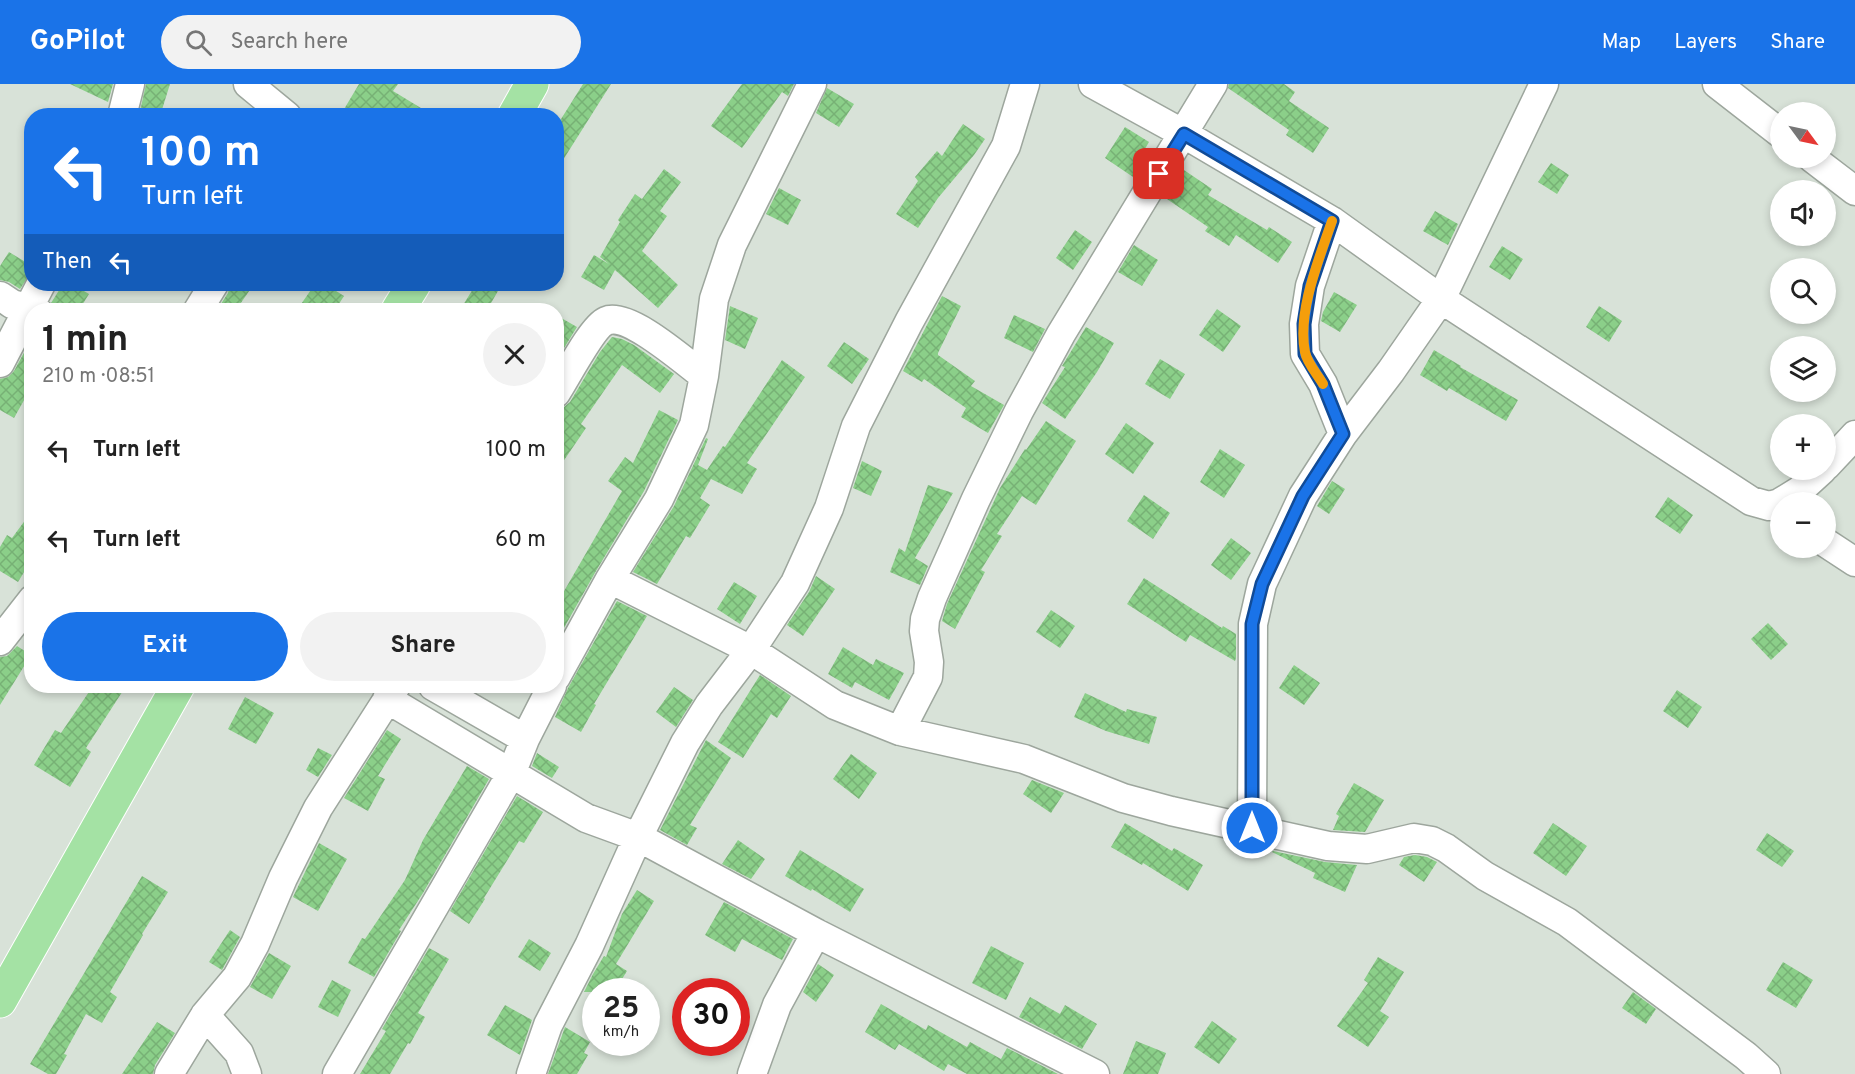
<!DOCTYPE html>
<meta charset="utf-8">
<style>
:root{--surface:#fff;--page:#f2f2f2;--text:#222;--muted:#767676;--accent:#1a73e8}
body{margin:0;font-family:Overpass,sans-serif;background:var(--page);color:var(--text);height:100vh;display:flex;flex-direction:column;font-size:22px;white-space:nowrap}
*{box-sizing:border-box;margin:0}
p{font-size:20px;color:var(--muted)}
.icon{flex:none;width:33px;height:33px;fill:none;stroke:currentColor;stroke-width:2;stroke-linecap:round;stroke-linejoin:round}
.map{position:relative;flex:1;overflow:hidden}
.sheet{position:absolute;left:24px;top:219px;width:540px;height:390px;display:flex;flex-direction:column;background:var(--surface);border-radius:24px;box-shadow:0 3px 9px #0003}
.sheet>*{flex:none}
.guide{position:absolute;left:24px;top:24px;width:540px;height:183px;border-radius:24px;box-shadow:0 3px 9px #0003;background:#1a73e8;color:#fff;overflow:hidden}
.needle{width:39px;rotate:123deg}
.controls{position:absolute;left:1770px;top:18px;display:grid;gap:12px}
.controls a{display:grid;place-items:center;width:66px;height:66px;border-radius:50%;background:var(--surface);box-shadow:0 3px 9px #0003;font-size:30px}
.speed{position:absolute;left:582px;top:894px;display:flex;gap:12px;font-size:30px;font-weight:700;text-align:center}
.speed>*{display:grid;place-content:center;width:78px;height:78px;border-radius:50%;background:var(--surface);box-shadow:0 3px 9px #0003;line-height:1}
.speed small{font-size:15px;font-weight:400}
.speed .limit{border:9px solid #d22;background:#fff;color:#111}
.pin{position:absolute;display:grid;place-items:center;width:51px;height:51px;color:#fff;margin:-26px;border-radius:12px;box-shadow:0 3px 9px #0006}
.me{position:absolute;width:66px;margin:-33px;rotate:0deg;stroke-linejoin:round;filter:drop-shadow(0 0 4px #0008)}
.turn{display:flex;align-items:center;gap:21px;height:126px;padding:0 18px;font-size:27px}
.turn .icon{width:78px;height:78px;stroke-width:2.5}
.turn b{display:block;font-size:42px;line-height:51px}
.then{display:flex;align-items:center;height:57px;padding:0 18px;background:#0003;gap:12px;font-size:22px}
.round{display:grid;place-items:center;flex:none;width:63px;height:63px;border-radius:32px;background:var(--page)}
.headline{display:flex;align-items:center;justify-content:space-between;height:102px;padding:0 18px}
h1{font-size:36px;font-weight:700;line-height:45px}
.button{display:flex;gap:12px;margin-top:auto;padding:12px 18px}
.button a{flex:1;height:69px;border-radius:36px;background:var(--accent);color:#fff;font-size:24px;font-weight:700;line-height:69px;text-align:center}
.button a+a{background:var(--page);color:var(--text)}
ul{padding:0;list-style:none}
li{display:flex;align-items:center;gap:18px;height:90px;padding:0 18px}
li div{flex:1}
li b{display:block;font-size:22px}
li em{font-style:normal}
header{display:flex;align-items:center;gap:36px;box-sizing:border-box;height:84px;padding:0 30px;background:var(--accent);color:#fff}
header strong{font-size:28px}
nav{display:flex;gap:33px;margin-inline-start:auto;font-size:21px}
.search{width:420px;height:54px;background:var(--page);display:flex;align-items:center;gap:15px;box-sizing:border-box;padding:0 21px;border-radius:33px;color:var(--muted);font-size:22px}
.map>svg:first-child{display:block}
.building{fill:url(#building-cross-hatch)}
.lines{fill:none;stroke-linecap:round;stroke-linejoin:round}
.minor-casing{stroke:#9da69d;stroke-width:31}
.major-casing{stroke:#fff;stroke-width:35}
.minor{stroke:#fff;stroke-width:28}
.major{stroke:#a4e2a4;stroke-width:33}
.route-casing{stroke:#114b97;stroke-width:15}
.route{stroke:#1a73e8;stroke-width:10}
.slow{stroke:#f59e0b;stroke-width:10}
</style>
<header>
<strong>GoPilot</strong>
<div class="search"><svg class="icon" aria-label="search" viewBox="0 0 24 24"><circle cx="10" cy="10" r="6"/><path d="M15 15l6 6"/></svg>Search here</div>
<nav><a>Map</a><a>Layers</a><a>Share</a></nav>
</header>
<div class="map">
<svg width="1855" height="990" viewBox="0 0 1855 990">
<defs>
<pattern id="building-cross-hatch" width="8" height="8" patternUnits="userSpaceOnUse" patternTransform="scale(1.5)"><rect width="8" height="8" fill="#8bcf89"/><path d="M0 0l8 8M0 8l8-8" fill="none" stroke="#77b175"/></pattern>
</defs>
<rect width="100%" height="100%" fill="#d8e2d8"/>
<path class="building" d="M70 0H113L108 18Z
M146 0H170L160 32H139Z
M359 0H398L393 7 434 32H340Z
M583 0H611L556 87V43Z
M742 0H794L788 12 782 8 742 64 711 42Z
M1229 0H1284L1295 8 1289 17 1329 44 1313 69 1286 51 1289 46 1228 4Z
M827 4 854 20 839 43 816 29Z
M963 40 985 55 974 71 938 114 918 144 896 130 918 97 915 93 937 67 942 72Z
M1125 43 1149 58 1139 75 1146 79 1136 95 1105 74Z
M1551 79 1569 91 1557 110 1538 98Z
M1181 84 1212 105 1208 111 1267 146 1269 143 1292 158 1278 179 1236 151 1229 162 1205 147 1208 143 1164 113Z
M664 85 681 98 660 127 667 132 642 167 678 201 658 224 615 186 604 206 581 193 594 171 609 180 600 173 620 138 618 136 635 110 642 115Z
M779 104 801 116 788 141 766 130Z
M1435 127 1458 140 1448 161 1423 147Z
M1075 146 1092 158 1073 186 1056 174Z
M1134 161 1158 176 1142 202 1118 188Z
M1502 162 1523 175 1510 196 1489 183Z
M9 168 32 182V187L20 205 9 198 0 196V182Z
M63 200H72L89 210 79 226H63L51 219Z
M230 200H254L236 226H217L228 209Z
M315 200H325L344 212 335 226H297Z
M476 200H502L487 226H460Z
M1334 208 1357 221 1340 248 1321 237 1323 228Z
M942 212 961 222 938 269V271L975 297 971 302 1004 321 988 349 961 333 966 324 924 295 922 298 903 287Z
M730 222 758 234 745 265 725 256Z
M1599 222 1622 237 1609 258 1586 243Z
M1217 225 1241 242 1223 268 1199 251Z
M556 231 577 243 564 264 556 259Z
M1014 231 1045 245 1033 268 1004 254Z
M1086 243 1114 259 1097 288 1065 335 1042 319 1065 283 1062 282Z
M612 253 622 255 634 261 674 290 660 309 622 281 581 340 586 344 556 388V326L564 323 570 318 600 268Z
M32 254V302L14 334 0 326V295L8 293 14 287Z
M844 258 869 275 852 300 827 282Z
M1434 266 1461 282 1460 283 1518 316 1506 337 1449 304 1447 307 1420 291Z
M1160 275 1185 290 1170 315 1145 300Z
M782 276 805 293 747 379 757 385 742 410 711 395 700 414 710 421 690 454 686 452 657 500 633 488 674 422 706 354 708 355 698 381 707 386 723 362 725 363Z
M659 326 678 336 644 407 596 487 556 558V521L622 407 608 397 625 373 633 379Z
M1046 337 1076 357 1036 421 1022 412 997 450 1002 452 981 486 985 488 955 545 942 537 947 520 1000 404 1025 365 1026 366Z
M1126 339 1154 359 1133 390 1105 370Z
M1220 365 1245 381 1224 414 1200 398Z
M862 377 882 387 871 412 853 404Z
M1332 397 1345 405 1329 430 1317 422Z
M928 401 953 409 915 474 928 482 920 501 890 488 899 464 905 468Z
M1144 411 1170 429 1153 455 1127 437Z
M1668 413 1693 431 1680 450 1655 433Z
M32 427V475L18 498 0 487V463L7 451 12 454Z
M1231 454 1251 469 1231 496 1211 481Z
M816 492 835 505 803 552 787 541 809 508Z
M1144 494 1222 544 1223 542 1236 550V574L1235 577 1190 551 1186 558 1127 520Z
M734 498 757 512 740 540 717 525Z
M617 517 647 532 594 620 596 621 581 648 555 633 568 604Z
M1051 526 1075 542 1060 564 1036 548Z
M1768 539 1788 560 1771 576 1751 555Z
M17 562 31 571 0 621V573L7 572Z
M843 563 873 581 876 575 904 589 889 616 855 598 852 604 828 590Z
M1294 581 1320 599 1304 621 1279 604Z
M760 591 791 612 777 634 771 630 743 674 718 658Z
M93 602H126L86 664 91 668 70 703 34 681 55 646 61 649Z
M674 603 693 616 676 643 656 628Z
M1677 606 1702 623 1688 644 1663 627Z
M1085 609 1126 628 1127 625 1157 633 1149 660 1106 647 1074 633Z
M245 613 274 629 256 660 228 645Z
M387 646 401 655 378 692 385 695 368 727 344 714Z
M706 656 731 674 690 741 697 744 687 761 660 746Z
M318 664 332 671 318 693 306 686Z
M537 669 559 683 552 694 532 682Z
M851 670 877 689 859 715 833 695Z
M467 682 489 695 423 809 399 846 401 847 374 893 348 879 362 854 365 855 405 796 423 756Z
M1032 696 1064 709 1051 729 1023 710Z
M1354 699 1384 716 1365 748 1333 746 1339 732 1336 730Z
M517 712 543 728 524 759 519 757 484 814 485 815 469 840 450 827Z
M1125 739 1172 767 1174 764 1203 781 1188 807 1143 779 1142 781 1111 763Z
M1553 739 1587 762 1566 792 1533 769Z
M1767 749 1794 767 1782 783 1756 766Z
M738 756 765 775 751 795 722 780Z
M319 759 347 775 318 827 293 813Z
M800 766 864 805 850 828 812 805 811 807 785 792Z
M1273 767 1325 778 1357 781 1345 808 1313 794 1315 789 1272 768Z
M1415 771 1427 773 1437 778 1424 798 1399 781 1404 773Z
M142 792 168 808 142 850 143 851 110 908 117 913 102 939 86 930 64 970 67 971 56 990H48L30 980Z
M637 806 654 817 616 880 627 887 614 908H584L593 890 604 872 606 873 622 830Z
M724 818 793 855 782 876 742 855 735 868 705 851Z
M230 846 240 853 222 886 209 878Z
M529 855 551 869 540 887 518 873Z
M991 862 1024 879 1006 916 972 899Z
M429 864 449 875 418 929 425 933 410 960 408 959 390 990H360L386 947 382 945Z
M269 869 291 882 272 915 250 903Z
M1378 873 1404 888 1380 927 1389 933 1368 963 1337 942 1368 899 1364 896Z
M1783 878 1813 896 1796 924 1766 906Z
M818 880 834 891 816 918 803 908Z
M332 896 351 906 338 933 318 923Z
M1633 908 1656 925 1646 940 1622 924Z
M1030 913 1060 930 1065 921 1097 940 1082 965 1019 933Z
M881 920 926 946 928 941 967 963 970 958 1001 975 1007 964 1058 990H967L948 980 944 987 899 960 895 966 865 948Z
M505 921 532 936 520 971 487 951Z
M1212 937 1237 955 1219 980 1194 963Z
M157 938 175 949 155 981 153 990H122Z
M565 943 590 958 584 969 588 971 577 990H548Z
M1136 957 1166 969 1158 990H1123Z"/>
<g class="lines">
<defs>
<path id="minor" d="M248 0 287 32
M1093 0 1184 50 1332 137 1441 215 1751 417 1769 422 1780 419
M1717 0 1780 49
M122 32 130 0
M1812 74 1855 107
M1332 137 1310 202 1304 240 1305 270 1323 300 1343 350
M0 212 12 220 37 226
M198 226 214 200
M0 279 41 200
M556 309C566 294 592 243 606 237 628 227 685 278 704 292
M1826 382 1855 351
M1781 418 1799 407 1822 386
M1826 459 1855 478
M610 495 751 566 835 621 900 647 1024 675 1123 714 1171 727 1328 762 1367 765 1414 754 1432 757 1446 764 1485 792 1567 838 1746 972 1766 990
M0 557 32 516
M556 593 610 495 659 415 694 341 704 292 714 215 732 161 812 0
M433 602 525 655
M387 615 586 734 638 753 816 849 1095 990
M900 647 928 593 929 578 924 547 925 535 932 514 976 415 1019 327 1061 250 1213 0
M1252 744 1253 540 1262 500 1303 412 1343 350 1391 287 1441 215 1544 0
M205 931 239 969 247 990
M169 990 205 931 237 893 255 860 283 794 318 724 396 602
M337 990 511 690 525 655 552 602
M531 990 548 941 589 862 638 753 685 659 709 621 751 566 795 499 829 424 856 342 909 238 1006 62 1025 0
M752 990 777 921 816 849"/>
<path id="major" d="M514 32 532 0
M398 226 414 200
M0 917 178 602"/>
</defs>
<use href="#minor" class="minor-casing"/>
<use href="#major" class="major-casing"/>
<use href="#minor" class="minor"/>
<use href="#major" class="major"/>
</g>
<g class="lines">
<defs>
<path id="route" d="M1159 90 1184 50 1332 137 1310 202 1304 240 1305 270 1323 300 1343 350 1303 412 1262 500 1252 540V744"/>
</defs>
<use href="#route" class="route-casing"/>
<use href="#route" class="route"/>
<path class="slow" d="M1323 300C1318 291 1307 279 1305 268 1297 228 1319 175 1332 137"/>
</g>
</svg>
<div class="controls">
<a><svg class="needle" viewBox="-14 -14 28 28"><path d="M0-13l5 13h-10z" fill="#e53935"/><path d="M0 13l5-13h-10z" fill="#767676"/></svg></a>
<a><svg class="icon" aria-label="sound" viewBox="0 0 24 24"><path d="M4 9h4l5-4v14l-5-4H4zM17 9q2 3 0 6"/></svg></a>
<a><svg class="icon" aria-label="search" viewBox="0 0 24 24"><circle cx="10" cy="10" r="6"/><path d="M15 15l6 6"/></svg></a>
<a><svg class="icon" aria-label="layers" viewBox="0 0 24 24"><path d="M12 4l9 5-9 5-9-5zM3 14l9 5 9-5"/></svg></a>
<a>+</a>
<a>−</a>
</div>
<div class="speed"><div>25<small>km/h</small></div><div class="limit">30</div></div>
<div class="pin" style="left:1159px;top:90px;background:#d93025"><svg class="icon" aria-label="arrive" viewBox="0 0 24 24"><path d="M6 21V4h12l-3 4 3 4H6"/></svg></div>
<svg class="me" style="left:1252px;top:744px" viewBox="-20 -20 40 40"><circle r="17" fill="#1a73e8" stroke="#fff" stroke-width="3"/><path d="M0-11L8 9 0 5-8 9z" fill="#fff"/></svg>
<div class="guide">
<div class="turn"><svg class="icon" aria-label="left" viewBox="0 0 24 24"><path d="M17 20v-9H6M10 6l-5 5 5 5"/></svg><div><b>100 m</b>Turn left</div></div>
<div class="then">Then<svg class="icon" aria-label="left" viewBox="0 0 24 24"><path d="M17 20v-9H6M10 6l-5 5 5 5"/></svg></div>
</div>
<section class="sheet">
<div class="headline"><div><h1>1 min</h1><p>210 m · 08:51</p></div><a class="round"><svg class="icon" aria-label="close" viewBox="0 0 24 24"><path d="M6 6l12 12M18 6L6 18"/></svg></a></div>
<ul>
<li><svg class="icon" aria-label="left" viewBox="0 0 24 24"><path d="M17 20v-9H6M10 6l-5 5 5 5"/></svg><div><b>Turn left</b></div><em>100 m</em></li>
<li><svg class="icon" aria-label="left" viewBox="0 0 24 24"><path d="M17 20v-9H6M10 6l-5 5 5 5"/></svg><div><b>Turn left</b></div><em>60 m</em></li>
</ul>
<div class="button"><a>Exit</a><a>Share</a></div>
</section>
</div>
